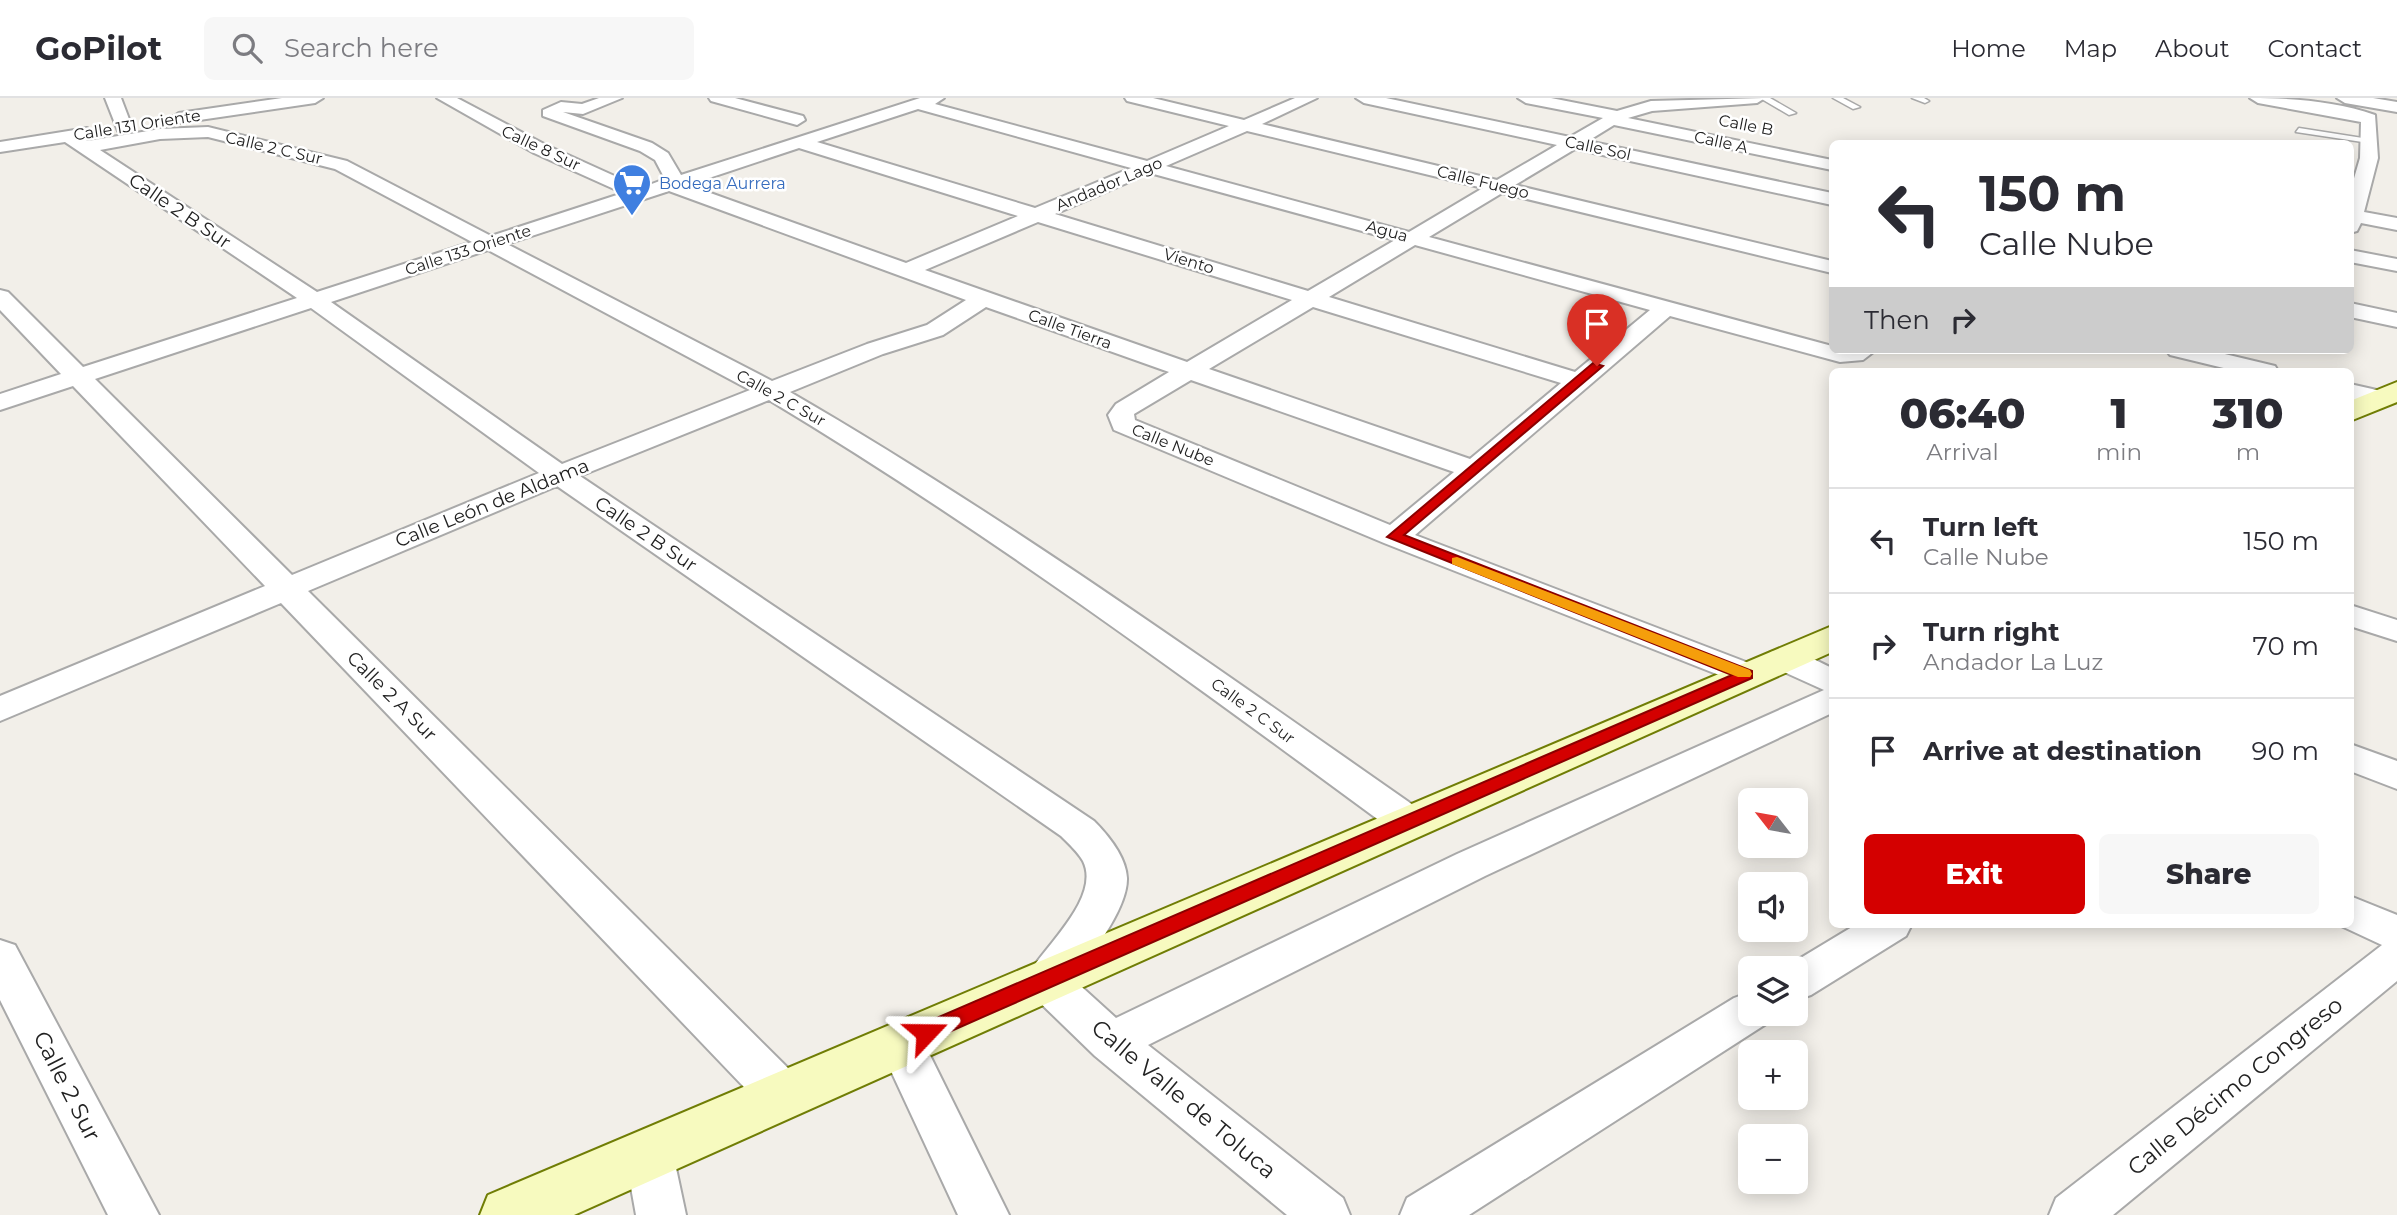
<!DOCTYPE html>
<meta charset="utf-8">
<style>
:root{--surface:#fff;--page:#f7f7f7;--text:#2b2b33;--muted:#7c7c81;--line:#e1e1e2;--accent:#d40000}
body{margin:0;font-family:Montserrat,sans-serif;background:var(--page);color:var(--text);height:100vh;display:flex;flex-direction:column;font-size:26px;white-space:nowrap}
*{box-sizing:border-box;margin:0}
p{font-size:23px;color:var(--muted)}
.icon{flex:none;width:38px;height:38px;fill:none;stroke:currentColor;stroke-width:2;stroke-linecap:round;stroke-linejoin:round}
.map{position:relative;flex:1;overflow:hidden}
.details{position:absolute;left:1829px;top:270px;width:525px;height:560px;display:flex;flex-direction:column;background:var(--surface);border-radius:10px;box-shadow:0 4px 18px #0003}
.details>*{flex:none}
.hud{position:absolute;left:1829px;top:42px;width:525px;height:214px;border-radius:10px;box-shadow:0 4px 18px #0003;background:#fff;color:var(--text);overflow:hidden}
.needle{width:46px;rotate:301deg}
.fabs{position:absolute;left:1738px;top:690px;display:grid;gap:14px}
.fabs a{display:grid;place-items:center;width:70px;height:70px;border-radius:10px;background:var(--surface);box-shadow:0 4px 18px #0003;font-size:35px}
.pin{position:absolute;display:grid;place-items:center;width:60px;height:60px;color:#fff;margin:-72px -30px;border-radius:50% 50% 50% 0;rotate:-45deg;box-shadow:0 0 7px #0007}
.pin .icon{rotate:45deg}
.me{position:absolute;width:77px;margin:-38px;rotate:67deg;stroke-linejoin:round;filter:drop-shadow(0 0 5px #0008)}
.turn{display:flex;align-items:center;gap:24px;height:147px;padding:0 35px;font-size:32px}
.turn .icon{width:91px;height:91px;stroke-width:2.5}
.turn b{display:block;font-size:49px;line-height:60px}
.then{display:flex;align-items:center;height:66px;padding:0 35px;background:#0003;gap:14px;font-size:26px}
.eta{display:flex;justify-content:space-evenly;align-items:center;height:119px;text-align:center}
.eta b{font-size:42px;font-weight:800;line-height:49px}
.cta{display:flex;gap:14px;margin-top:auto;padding:14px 35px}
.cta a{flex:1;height:80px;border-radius:10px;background:var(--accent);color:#fff;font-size:28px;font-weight:800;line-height:80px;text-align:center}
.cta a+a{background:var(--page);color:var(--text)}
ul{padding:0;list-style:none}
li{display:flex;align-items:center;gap:21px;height:105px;padding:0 35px;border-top:2px solid var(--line)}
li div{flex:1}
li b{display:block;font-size:26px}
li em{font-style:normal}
header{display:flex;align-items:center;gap:42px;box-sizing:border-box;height:98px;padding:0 35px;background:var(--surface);border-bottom:2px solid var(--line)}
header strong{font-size:33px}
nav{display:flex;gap:38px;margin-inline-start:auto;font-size:24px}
.search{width:490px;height:63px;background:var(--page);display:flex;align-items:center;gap:18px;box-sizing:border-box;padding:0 24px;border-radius:10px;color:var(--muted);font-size:26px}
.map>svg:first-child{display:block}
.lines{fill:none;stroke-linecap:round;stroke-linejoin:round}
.service-casing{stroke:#a9a9a9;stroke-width:3}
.minor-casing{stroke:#a9a9a9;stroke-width:4}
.secondary-casing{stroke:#707d05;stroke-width:4}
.service{fill:#fff;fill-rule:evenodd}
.minor{fill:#fff;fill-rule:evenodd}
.secondary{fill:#f7fabf;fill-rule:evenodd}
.route{fill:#d40000;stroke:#8a0000;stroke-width:2}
.slow{fill:#f59e0b}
.labels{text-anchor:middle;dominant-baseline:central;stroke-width:5;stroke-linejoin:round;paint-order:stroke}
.far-street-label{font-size:16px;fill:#222;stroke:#fff}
.far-shop-label{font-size:16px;fill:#366cbe;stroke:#fff;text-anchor:start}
.street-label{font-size:19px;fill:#222;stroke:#fff}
.near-street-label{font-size:23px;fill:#222;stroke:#fff}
</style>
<header>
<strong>GoPilot</strong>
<div class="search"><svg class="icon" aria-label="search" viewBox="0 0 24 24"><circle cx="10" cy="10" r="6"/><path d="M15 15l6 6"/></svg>Search here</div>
<nav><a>Home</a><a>Map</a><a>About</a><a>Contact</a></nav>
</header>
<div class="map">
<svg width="2397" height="1117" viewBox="0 0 2397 1117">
<rect width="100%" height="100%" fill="#f2efe9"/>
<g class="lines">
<defs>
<path id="service" d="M1760 0H1770L1796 15 1789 17Z
M1833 0H1843L1860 9 1853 11Z
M1912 0H1924L1929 3 1925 5Z
M2299 30 2369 41 2373 43 2369 45 2296 34Z"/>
<path id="minor" d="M105 0H121L132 29 130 33H118Z
M282 0H323L315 5 179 25 171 20 179 15Z
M437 0H457L546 47 641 90 665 81 655 62 640 53 543 18V12L561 4 582 6 599 0H622L583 16 563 14 652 45 668 55 681 77 920 0H944L935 6 1147 63 1229 28 1127 3 1125 0H1153L1244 22 1295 0H1317L1262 26 1497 82 1557 47 1364 5 1356 0H1386L1570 39 1603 20 1526 5 1518 0H1551L1617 13 1651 3 1765 0 1757 5 1652 13 1628 20 1832 62V72L1614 27 1588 43 1832 95V107L1575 51 1515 87 1832 163V175L1502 95 1429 139 1832 248V252H1876L1863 262 1840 264 1670 218 1415 437 1759 569 1764 577 1759 585 1747 588 1384 445 1114 332 1108 317 1116 306 1169 274 986 209 943 237 883 256 790 294C1009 421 1215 569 1423 714L1428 724 1423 734 1409 738 1395 734C1191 584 987 433 769 302L580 378 1094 723C1108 737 1126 759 1127 780 1128 810 1091 857 1073 881L1116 920 1457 756 1824 592 1771 568 1766 561 1771 554C1793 548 1813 561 1832 570V615L1485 778 1148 947 1343 1100 1350 1117H1287L1095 958 1031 896 1024 883C1040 852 1102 801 1083 763 1078 754 1069 746 1061 738L557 388 308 493 800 982 806 997 800 1012 783 1018 766 1012 281 505 0 623V598L265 488 73 288 0 312V296L61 276 0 212V192L8 194 83 269 297 200 65 44 0 54V44L87 30 96 35 84 41 88 43 160 31 208 29 347 63 491 138 623 95 534 55ZM918 11 1131 70 1035 110 817 44ZM1247 33 1483 90 1409 134 1166 68ZM208 39 335 71 472 144 317 194 100 52 160 41ZM799 50 1018 118 906 165 688 87ZM1150 75 1395 142 1308 193 1055 116ZM669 93 966 202 927 227 867 246 772 283 507 146ZM1038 124 1292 202 1187 264 925 172ZM1415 147 1650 212 1575 274 1329 199ZM488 152 750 292 562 366 331 204ZM1313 209 1561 285 1470 361 1209 271ZM311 210 539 375 292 477 95 281ZM1191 282 1454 374 1390 427 1135 322 1134 316Z
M709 0H735L803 18 805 22 797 27 711 3Z
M2250 0C2291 0 2336 3 2375 17L2378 60 2364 114 2397 120V132L2361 125 2357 133 2350 135V94L2360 60 2361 24 2258 5Z
M2337 0H2373L2397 4V14L2345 5Z
M2350 152 2397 161V173L2350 164Z
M2350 205 2397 215V229L2350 219Z
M2166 252H2208L2275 268 2278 273H2236L2170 257Z
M2350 286 2390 295 2394 300 2390 305 2381 308 2350 301Z
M2350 507 2397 522V543L2350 528Z
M2350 646 2397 663V691L2350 673Z
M2350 798 2397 817V883L2113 1117H2049L2056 1100 2382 847 2337 826H2350Z
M1857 826H1912L1906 838 1811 897 1796 902V870H1784Z
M0 842 15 847 159 1117H108L0 902Z
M1750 894V915H1771L1766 926 1469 1117H1400L1407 1100 1734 900Z
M901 926 917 931 1009 1117H958L878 945 885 931Z
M649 1034 666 1040 673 1056 686 1117H636L625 1056 632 1040Z"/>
<path id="secondary" d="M2397 284V304L2350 323V303Z
M1832 528V554L574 1117H480L488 1097Z"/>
</defs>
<use href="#service" class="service-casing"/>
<use href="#minor" class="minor-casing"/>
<use href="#secondary" class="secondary-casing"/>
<use href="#service" class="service"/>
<use href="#minor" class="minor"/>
<use href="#secondary" class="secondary"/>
</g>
<path class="route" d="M1593 265 1603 268 1404 437 1752 573V580L933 941 926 944 918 941 915 935 918 928 1732 577 1387 439Z"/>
<path class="slow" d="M1457 459 1750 572 1752 576 1750 579H1738L1452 466V460Z"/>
<defs>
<symbol id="supermarket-pin" viewBox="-11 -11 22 30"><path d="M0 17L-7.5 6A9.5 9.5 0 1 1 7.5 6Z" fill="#3f7fe0" stroke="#fff"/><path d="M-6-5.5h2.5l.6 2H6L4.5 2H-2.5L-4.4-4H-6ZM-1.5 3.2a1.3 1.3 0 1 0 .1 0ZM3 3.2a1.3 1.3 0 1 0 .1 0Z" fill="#fff"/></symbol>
</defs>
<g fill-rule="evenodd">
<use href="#supermarket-pin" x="610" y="63" width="44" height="60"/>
</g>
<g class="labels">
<g class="far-street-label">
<text transform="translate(137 27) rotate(-9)">Calle 131 Oriente</text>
<text transform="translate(1746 27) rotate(11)">Calle B</text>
<text transform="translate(1721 44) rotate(12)">Calle A</text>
<text transform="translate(274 50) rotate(13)">Calle 2 C Sur</text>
<text transform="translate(541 50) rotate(25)">Calle 8 Sur</text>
<text transform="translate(1598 50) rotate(12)">Calle Sol</text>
<text transform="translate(1483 84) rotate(14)">Calle Fuego</text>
<text transform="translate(1109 86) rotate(-23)">Andador Lago</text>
<text transform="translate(1387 133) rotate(15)">Agua</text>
<text transform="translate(468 152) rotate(-18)">Calle 133 Oriente</text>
<text transform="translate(1189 163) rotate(17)">Viento</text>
<text transform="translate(1070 231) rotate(20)">Calle Tierra</text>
<text transform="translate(781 300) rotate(29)">Calle 2 C Sur</text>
<text transform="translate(1173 347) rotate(22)">Calle Nube</text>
<text transform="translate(1253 613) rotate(36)">Calle 2 C Sur</text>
</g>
<g class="far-shop-label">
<text x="659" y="85">Bodega Aurrera</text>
</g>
<g class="street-label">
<text transform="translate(180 113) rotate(34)">Calle 2 B Sur</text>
<text transform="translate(492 405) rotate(-22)">Calle León de Aldama</text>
<text transform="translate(646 436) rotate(34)">Calle 2 B Sur</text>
<text transform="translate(392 598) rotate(45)">Calle 2 A Sur</text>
</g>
<g class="near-street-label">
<text transform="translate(67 988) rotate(63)">Calle 2 Sur</text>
<text transform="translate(2235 988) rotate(-39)">Calle Décimo Congreso</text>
<text transform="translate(1184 1001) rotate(40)">Calle Valle de Toluca</text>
</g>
</g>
</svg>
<div class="fabs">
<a><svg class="needle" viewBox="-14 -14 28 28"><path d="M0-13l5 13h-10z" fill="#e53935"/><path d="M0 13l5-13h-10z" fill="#7c7c81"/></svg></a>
<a><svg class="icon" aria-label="sound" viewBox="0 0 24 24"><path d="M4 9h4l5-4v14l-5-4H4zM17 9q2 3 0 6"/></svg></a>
<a><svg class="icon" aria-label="layers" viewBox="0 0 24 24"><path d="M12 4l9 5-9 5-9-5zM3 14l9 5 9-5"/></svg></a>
<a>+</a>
<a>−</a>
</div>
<div class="pin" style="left:1597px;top:268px;background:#d93025"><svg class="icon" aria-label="arrive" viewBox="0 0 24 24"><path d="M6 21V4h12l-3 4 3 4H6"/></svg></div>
<svg class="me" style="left:926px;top:935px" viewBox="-20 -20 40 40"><path d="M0-17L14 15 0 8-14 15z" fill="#d40000" stroke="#fff" stroke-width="4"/></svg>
<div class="hud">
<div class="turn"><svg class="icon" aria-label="left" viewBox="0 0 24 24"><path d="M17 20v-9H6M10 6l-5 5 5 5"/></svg><div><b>150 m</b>Calle Nube</div></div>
<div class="then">Then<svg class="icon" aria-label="right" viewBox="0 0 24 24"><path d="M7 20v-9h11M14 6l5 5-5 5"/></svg></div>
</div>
<section class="details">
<div class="eta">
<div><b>06:40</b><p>Arrival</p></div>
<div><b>1</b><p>min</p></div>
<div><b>310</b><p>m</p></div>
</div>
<ul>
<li><svg class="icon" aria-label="left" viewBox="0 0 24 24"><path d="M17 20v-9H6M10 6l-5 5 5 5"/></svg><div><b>Turn left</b><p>Calle Nube</p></div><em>150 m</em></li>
<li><svg class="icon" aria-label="right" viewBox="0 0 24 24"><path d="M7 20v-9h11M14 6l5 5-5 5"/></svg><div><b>Turn right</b><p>Andador La Luz</p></div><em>70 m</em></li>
<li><svg class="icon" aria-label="arrive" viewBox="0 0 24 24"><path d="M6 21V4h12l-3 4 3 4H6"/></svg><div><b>Arrive at destination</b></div><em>90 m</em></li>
</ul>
<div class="cta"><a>Exit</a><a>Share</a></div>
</section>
</div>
